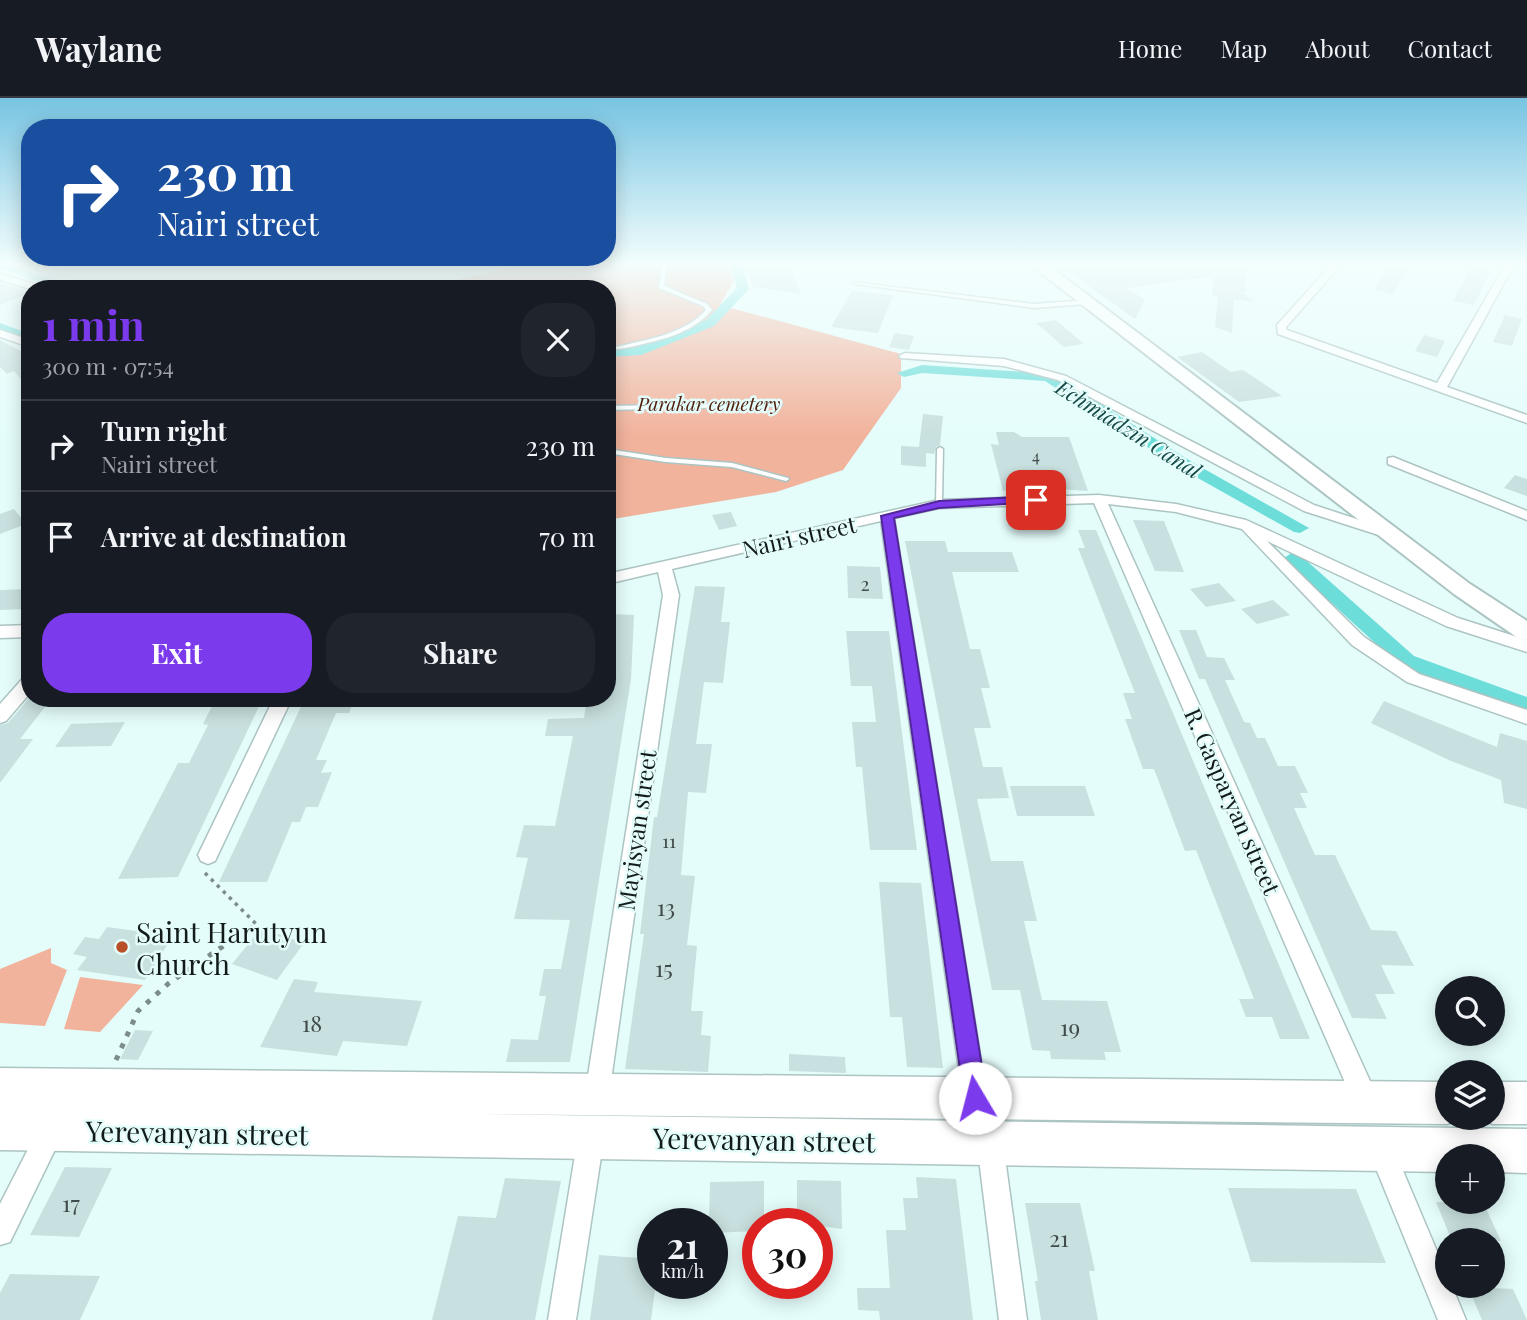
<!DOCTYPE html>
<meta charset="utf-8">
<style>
:root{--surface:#171b24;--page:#20242c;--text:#f1f3f6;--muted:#9ea1a6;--line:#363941;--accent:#7c3aed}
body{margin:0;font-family:"Playfair Display",serif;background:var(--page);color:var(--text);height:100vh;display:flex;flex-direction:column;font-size:26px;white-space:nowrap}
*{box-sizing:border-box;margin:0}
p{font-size:23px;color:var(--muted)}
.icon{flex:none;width:38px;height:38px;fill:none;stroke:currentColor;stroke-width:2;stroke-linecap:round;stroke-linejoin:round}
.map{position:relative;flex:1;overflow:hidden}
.panel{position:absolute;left:21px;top:182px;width:595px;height:427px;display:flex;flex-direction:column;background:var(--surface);border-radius:28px;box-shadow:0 4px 18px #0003}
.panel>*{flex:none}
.banner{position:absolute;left:21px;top:21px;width:595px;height:147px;border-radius:28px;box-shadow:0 4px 18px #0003;background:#1a4fa0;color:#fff;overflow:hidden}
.buttons{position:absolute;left:1435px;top:878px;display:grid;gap:14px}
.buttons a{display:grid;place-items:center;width:70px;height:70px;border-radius:50%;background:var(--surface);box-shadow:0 4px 18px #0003;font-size:35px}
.speed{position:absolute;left:637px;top:1110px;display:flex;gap:14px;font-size:35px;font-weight:700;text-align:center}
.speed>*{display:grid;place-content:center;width:91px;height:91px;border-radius:50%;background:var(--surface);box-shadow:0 4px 18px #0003;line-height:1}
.speed small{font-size:18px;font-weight:400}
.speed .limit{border:10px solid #d22;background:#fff;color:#111}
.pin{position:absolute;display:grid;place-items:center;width:60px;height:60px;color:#fff;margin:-30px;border-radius:14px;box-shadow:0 4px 10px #0006}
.me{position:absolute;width:77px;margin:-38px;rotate:352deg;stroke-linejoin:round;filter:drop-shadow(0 0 5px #0008)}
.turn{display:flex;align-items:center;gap:24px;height:147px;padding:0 21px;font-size:32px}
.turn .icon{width:91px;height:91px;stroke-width:2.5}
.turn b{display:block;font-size:49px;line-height:60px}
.round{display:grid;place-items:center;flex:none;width:74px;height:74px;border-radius:28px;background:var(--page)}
.overview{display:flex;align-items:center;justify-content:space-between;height:119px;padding:0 21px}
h1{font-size:42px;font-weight:700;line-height:52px;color:var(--accent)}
.action{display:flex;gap:14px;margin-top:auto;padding:14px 21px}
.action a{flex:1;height:80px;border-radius:28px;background:var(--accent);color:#fff;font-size:28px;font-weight:700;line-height:80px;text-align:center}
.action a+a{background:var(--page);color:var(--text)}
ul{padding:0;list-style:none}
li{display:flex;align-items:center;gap:21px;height:91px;padding:0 21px;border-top:2px solid var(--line)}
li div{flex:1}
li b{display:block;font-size:26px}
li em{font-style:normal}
header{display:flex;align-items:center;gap:42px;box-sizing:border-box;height:98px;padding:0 35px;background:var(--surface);border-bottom:2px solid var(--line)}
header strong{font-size:33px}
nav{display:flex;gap:38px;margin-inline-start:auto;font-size:24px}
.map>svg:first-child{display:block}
.green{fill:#f2b39c}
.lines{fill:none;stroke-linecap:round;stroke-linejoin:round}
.canal{fill:#6dddda;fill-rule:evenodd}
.building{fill:#c8e0df}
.service-casing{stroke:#acc4c2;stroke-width:3}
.minor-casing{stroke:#acc4c2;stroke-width:3}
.secondary-casing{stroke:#acc4c2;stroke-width:4}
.trunk-casing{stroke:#acc4c2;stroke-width:3}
.path-far1{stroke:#7b8c8a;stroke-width:3.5;stroke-dasharray:3.5 5;stroke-linecap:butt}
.path{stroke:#7b8c8a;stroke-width:5;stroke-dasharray:5 8;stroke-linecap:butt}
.service{fill:#fff;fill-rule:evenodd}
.minor{fill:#fff;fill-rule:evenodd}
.secondary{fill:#fff;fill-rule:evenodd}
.trunk{fill:#fff;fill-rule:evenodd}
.route{fill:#7c3aed;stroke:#51269a;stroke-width:2}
.poi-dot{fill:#b75028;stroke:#e4fdfb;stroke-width:2.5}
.labels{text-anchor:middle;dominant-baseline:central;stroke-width:5;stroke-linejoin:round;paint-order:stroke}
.far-number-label{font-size:16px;fill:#404c4b}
.far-park-label{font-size:19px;font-style:italic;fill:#511f0c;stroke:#e4fdfb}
.number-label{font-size:19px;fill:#404c4b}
.far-water-label{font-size:21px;font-style:italic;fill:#154947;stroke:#e4fdfb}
.street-label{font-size:23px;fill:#121b1a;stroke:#e4fdfb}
.near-number-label{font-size:23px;fill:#404c4b}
.near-poi-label{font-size:28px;fill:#121b1a;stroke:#e4fdfb;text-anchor:start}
.near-street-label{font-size:28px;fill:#121b1a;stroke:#e4fdfb}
</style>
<header>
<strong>Waylane</strong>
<nav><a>Home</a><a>Map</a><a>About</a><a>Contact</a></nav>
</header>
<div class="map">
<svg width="1527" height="1222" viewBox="0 0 1527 1222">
<rect width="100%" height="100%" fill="#e4fdfb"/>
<path class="green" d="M519 167H727L734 182 720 207 901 256V290L843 372 776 394 607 422V315L611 313 607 292V191H437V187Z
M51 850V865L67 872 45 928 0 925V871Z
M80 879 143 887 100 934 64 931Z"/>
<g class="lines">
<path class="canal" d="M0 167H13L75 191H57L0 170Z
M730 167H742L749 191 714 228 641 257 607 259V251L634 250 706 222 737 190Z
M0 225 30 236V244L0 233Z
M922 267 1053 276 1192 364 1309 430 1300 435 1294 434 1180 370 1045 283 922 275 904 279 897 275Z
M1293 454 1299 456 1414 558 1527 599V615L1400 568 1287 464 1284 460Z"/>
</g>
<path class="building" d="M746 167H789L801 196 753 189Z
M1060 167H1221L1222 176V167L1246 169 1245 194 1239 193 1255 204 1234 201 1232 235 1215 229 1218 199 1212 198 1214 178 1127 190 1145 202 1135 221Z
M1389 167 1408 171 1393 196 1374 191Z
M1470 170 1490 174 1474 207 1453 203Z
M0 185 30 194V195L0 207Z
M852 193 893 197 878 235 831 229Z
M1505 217 1522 221 1512 248 1493 244Z
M1056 222 1084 246 1064 249 1036 225Z
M895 235 914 238 909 252 889 249Z
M1424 237 1445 243 1437 259 1415 253Z
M0 242 30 258V291L14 273 7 276 0 269Z
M1202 254 1231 274 1243 272 1282 298 1239 304 1177 259Z
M923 316 943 318 940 347 936 349 934 356 926 355V369L901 367V348L919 349Z
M996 334H1014L1022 339H1069L1088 393 1018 388 1003 393 991 346 999 347Z
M1515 377 1527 381V398L1504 390Z
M14 411 26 426 0 436V416Z
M731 414 737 428 719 432 712 417Z
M1133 422 1164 423 1184 474 1155 473Z
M1078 432H1096L1310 941H1280L1272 919H1246L1239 901H1254L1196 752 1185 753 1154 671H1143L1125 621H1132L1123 595H1135L1078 450H1085Z
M905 443H945L948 454H1012L1019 474H952L970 551H980L990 590H981L991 630H974L983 669H1002L1009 700 977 701 991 763H1023L1037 823H1024L1042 902 1107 903 1121 954H1104L1106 962 1051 961 1050 953 1032 952 1020 892H992Z
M847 468 880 469 883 501 848 500Z
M1219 485 1236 503 1206 509 1190 491Z
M695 488 725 489 721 524H730L723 585 704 584 696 646H712L706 695 688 694 681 777 695 778 687 847 697 848 691 913H703L701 937 711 938 708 974 625 971 644 836H640L654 719H657Z
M30 491V505L25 511 0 512V492Z
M1273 502 1290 517 1257 526 1241 511Z
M610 516 634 517 631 581 570 964H506L511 941 538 942 546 898H539L544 871H561L570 822 514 821 528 760 516 759 524 727 555 728 573 638H545L548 621 584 620 587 600H607Z
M1179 532H1196L1207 559 1224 560 1235 582H1225L1244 624 1250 625 1257 640H1265L1278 668H1295L1308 695H1300L1307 710H1294L1315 757H1335L1371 832 1396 833 1414 868 1381 867 1395 896H1375L1387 921 1352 920 1205 581H1199Z
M846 533H889L917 752H870L862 669H856L852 624H876L872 588H851Z
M30 599 52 600 20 641H33L0 685V627L8 625Z
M216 600H263L178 779 118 781 178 665H189L208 627 203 626Z
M305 600H355L349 615H336L316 662H327L321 675 332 674 318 709H306L300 724H292L267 784H219Z
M1384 603 1497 649 1500 635 1527 643V711L1504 705 1501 682 1451 663 1371 625Z
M125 624 111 648 55 649 71 626Z
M1010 688H1085L1095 718H1017Z
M879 784 921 785 943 970 907 969 902 919H890Z
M107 829 173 838 145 882 77 872 87 859 73 856 85 839 99 841Z
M261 830 304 845 277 882 232 866Z
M294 881 318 884 314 894 422 903 407 948 343 943 337 958 260 949Z
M135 932 153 933 138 962 120 961Z
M789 956 845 959 846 975 789 973Z
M65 1069 112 1070 79 1139 30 1137Z
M916 1079 956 1081 973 1222H880L879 1213 858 1212 857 1190H890L886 1132H906L903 1100H918Z
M505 1080 561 1083 535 1222H432L458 1118 496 1120Z
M797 1082 841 1083 842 1131 797 1125Z
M764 1083V1125H758V1133L712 1135V1125H709L710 1084Z
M1228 1090 1356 1091 1386 1165 1251 1164Z
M1436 1104H1483L1501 1143H1452Z
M1025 1105H1080L1095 1173H1089L1098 1222H1041L1035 1183H1038Z
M599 1157 653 1161V1185H656L651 1222H590Z
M10 1176 100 1178 80 1222H0V1195Z
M1468 1189 1513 1191 1527 1222H1482Z"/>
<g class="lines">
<defs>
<path id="service" d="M662 167H666L664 188 707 206 712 212C694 233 669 240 643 246 634 248 625 251 616 251V249C648 241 683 237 706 212L703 208 659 190Z
M853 184 1034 206 1087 202 1090 204 1087 206 1034 210 855 186 853 185Z
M779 305 782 307 781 308 607 312V308Z
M940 349 943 351 942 406 939 408 936 406 937 351Z
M607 351 666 360 732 365 788 380 789 381 786 383 732 369 666 364 607 355Z"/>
<path id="minor" d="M1331 167H1341L1286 229 1287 232 1437 285 1505 167H1514L1447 289 1527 317V325L1278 236 1277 227Z
M0 176 45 189 47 191H30L0 182Z
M0 232 30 242V249L0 239Z
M905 255 1004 261 1066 278 1314 407 1396 434 1398 437 1391 441 1304 413 1058 282 1004 268 901 260 899 258Z
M1393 359 1527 413V422L1388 366V360Z
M1099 397 1176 406 1246 422 1458 520 1527 542V554L1446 528 1267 443 1364 539 1419 576 1527 612V626L1407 584 1352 547 1242 431 1176 414 1108 406 1375 994 1378 1003 1375 1012 1366 1015 1357 1012 1094 405 939 410 894 420 987 1000 984 1009 975 1012 966 1009 963 1000 881 423 672 471 679 497 609 997 606 1006 597 1009 588 1006 585 997 663 497 658 474 607 486V476L939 402Z
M30 527V539L0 540V528Z
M30 577V595L6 623 0 625V606L24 579Z
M274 600H292L215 763 208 766 201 763 198 757Z
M52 1018 61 1022 65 1031 10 1144 0 1147V1106L43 1022Z
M591 1026 600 1030 604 1039 576 1222H548L578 1039 582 1030Z
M990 1032 999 1036 1003 1045 1027 1222H999L977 1045 981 1036Z
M1381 1038 1390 1042 1447 1177V1188H1452L1466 1222H1438L1368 1051 1372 1042Z"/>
<path id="secondary" d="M1031 167H1048L1470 486 1527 523V542L1518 540 1454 496Z"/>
<path id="trunk" d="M0 970 1447 984V1020H1461L1447 1026 480 1016 1527 1031V1075L1493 1074V1059H1447V1074L0 1052Z
M1493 984H1527V1026H1493L1479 1020H1493Z"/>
</defs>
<use href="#service" class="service-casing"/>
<use href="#minor" class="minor-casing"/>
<use href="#secondary" class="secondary-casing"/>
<use href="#trunk" class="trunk-casing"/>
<path class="path-far1" d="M205 775 256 826 232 842"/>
<path class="path" d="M116 962 138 913 169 885 235 840"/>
<use href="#service" class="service"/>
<use href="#minor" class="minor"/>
<use href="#secondary" class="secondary"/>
<use href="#trunk" class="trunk"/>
</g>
<linearGradient id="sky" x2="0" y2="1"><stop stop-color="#77c4e2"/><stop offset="0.49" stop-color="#f3fefd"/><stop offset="1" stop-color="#f3fefd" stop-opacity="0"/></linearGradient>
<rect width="1527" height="338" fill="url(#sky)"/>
<path class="route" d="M1036 398 1040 399V404L939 410 894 420 987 1000 983 1008 975 1011 968 1008 964 1000 881 418 939 403Z"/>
<circle class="poi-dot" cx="122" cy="849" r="7"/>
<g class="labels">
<g class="far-number-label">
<text x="1036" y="357">4</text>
</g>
<g class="far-park-label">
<text x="709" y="305">Parakar cemetery</text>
</g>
<g class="number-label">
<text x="865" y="485">2</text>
<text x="669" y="742">11</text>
</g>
<g class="far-water-label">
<text transform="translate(1129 330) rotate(32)">Echmiadzin Canal</text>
</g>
<g class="street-label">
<text transform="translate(799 438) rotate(-13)">Nairi street</text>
<text transform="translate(1233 703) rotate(66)">R. Gasparyan street</text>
<text transform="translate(636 732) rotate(-82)">Mayisyan street</text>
</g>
<g class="near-number-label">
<text x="666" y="808">13</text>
<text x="664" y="869">15</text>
<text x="312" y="924">18</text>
<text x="1070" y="928">19</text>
<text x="71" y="1104">17</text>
<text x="1059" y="1139">21</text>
</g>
<g class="near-poi-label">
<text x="136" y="833">Saint Harutyun<tspan x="136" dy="32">Church</tspan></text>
</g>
<g class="near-street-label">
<text transform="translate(197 1034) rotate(1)">Yerevanyan street</text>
<text transform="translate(764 1041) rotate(1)">Yerevanyan street</text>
</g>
</g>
</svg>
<div class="buttons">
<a><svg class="icon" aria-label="search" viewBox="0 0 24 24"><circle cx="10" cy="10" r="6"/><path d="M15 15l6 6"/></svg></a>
<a><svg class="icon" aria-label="layers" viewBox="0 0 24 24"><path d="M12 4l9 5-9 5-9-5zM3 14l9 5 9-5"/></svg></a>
<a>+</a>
<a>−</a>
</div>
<div class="speed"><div>21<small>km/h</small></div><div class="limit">30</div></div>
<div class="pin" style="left:1036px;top:402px;background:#d93025"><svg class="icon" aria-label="arrive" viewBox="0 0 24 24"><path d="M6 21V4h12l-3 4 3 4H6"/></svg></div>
<svg class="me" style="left:975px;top:1000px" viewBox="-20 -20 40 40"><circle r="19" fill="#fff"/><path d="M0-13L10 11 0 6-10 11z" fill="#7c3aed"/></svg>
<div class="banner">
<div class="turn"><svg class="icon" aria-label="right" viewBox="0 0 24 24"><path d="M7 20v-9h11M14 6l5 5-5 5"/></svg><div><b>230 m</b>Nairi street</div></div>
</div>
<section class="panel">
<div class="overview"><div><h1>1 min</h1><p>300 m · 07:54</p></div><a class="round"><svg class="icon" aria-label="close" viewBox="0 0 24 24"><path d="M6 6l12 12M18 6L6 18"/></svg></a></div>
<ul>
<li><svg class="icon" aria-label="right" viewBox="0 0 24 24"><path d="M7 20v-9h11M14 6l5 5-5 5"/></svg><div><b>Turn right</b><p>Nairi street</p></div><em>230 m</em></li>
<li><svg class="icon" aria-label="arrive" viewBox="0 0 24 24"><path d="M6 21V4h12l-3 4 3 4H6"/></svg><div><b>Arrive at destination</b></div><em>70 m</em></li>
</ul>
<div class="action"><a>Exit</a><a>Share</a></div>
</section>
</div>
